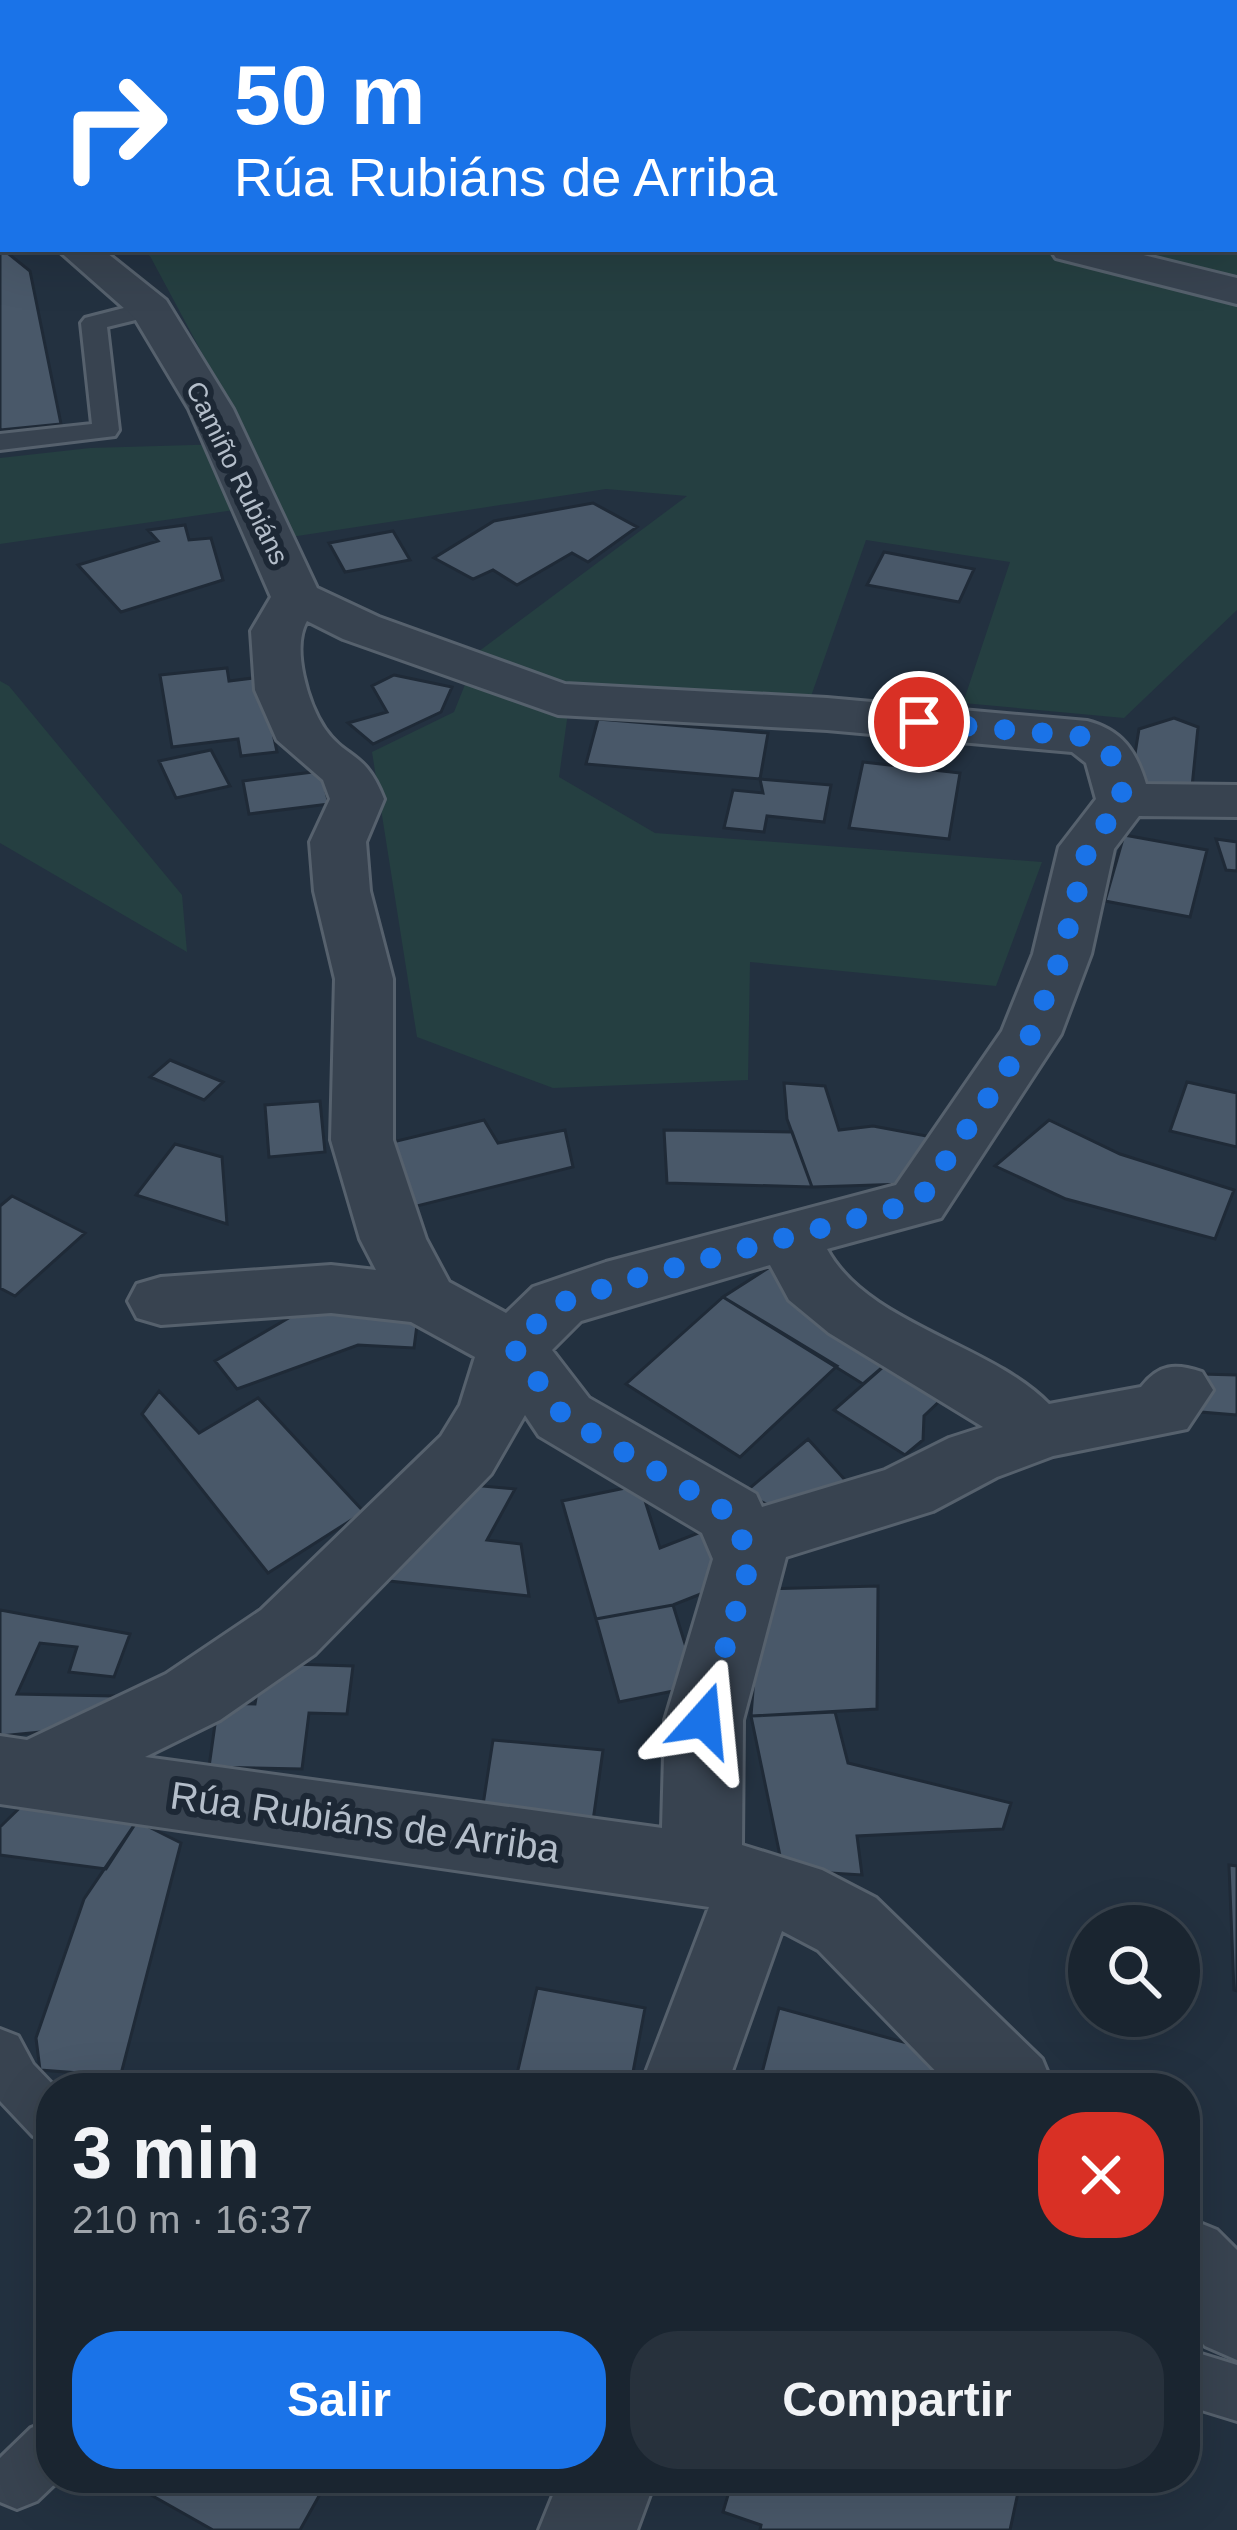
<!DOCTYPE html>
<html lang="es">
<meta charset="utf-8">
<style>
:root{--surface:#1a2530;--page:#27313c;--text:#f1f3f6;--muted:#9fa5ab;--line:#38424c;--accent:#1a73e8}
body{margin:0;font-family:Helvetica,sans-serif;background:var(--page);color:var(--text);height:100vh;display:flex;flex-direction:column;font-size:45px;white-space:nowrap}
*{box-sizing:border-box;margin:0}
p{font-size:39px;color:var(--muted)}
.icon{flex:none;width:66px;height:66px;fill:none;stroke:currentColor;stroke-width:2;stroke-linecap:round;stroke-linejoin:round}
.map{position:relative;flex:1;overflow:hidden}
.side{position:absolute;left:36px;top:2073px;width:1164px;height:420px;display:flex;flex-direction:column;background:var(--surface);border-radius:48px;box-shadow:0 12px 48px #0002,0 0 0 3px var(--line)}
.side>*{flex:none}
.hud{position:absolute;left:0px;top:0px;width:1239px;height:252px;box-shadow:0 12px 48px #0002,0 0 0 3px var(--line);background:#1a73e8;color:#fff;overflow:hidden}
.fabs{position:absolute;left:1068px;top:1905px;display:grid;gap:24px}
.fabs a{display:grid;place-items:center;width:132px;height:132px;border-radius:50%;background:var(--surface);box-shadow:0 12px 48px #0002,0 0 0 3px var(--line);font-size:60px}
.pin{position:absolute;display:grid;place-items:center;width:102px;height:102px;color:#fff;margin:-51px;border:6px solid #fff;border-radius:50%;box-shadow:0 3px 12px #0007}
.me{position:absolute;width:132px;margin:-66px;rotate:18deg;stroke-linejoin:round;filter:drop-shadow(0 0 9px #0008)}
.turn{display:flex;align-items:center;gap:42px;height:252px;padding:0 36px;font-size:54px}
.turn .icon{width:156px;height:156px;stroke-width:2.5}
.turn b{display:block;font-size:84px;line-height:102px}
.round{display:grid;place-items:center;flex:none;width:126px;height:126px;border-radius:48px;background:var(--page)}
.head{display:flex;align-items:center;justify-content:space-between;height:204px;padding:0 36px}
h1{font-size:72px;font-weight:600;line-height:90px}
.button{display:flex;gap:24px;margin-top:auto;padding:24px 36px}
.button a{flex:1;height:138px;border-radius:48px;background:var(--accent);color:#fff;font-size:48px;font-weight:600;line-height:138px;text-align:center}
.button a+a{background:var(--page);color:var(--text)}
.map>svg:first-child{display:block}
.green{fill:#253f41}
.building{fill:#495869;stroke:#1f2a37;stroke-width:3}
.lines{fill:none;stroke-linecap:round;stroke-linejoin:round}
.lane-casing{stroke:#56616d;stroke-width:6}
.street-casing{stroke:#56616d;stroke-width:6}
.highway-casing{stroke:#434e5a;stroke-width:6}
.lane{fill:#384350;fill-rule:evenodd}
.street{fill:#384350;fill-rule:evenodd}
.highway{fill:#766754;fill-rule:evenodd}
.route{stroke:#1a73e8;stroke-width:21;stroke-dasharray:0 37.8}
.labels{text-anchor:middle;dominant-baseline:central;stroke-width:12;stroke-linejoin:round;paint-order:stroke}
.far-street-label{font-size:27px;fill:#b4beca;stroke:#1d2835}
.near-street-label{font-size:39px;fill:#b4beca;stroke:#1d2835}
</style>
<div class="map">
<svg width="1237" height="2530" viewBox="0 0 1237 2530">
<rect width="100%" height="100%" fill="#233140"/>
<path class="green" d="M0 0H1237V610L1124 718 963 703 1010 562 866 540 809 702 572 684 559 777 655 833 1042 862 996 986 750 962 748 1080 553 1088 417 1037 372 752 454 712 478 652 687 496 606 489 271 540 255 507 0 544V458L90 448 227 444 247 437 150 256 138 249H1236V3H3V42Z
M0 681 9 686 182 895 187 952 0 843Z"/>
<path class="building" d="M0 247 30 271 61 424 0 430Z
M593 503 637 527 588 562 572 553 517 585 493 570 473 579 434 558 494 521Z
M185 525 189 540 211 538 223 580 121 612 78 565 158 541 148 530Z
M393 531 410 560 345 572 329 543Z
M884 552 974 569 959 602 867 585Z
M227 668 229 681 261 677 277 752 241 756 238 739 172 747 160 675Z
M394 675 452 687 441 712 373 744 348 723 387 712 372 686Z
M1174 718 1198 727 1192 787 1130 785 1139 729Z
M598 719 768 733 760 779 586 764Z
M211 750 230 786 176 798 159 761Z
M863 762 960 773 949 839 849 828Z
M321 771 329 804 249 814 243 781Z
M760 779 831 785 824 822 767 816 764 832 724 828 733 790 763 793Z
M1124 835 1207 850 1190 917 1105 901Z
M1216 839 1237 842V871L1226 870Z
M170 1060 223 1082 204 1100 150 1077Z
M1187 1082 1237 1093V1147L1170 1131Z
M784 1083 825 1086 839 1130 873 1126 932 1137 907 1184 812 1187 787 1119Z
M320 1101 325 1152 269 1157 265 1105Z
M484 1120 498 1143 565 1130 573 1167 397 1211 380 1145Z
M1049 1120 1120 1154 1234 1190 1215 1239 1066 1199 995 1166Z
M664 1130 792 1132 812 1187 667 1183Z
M175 1144 222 1157 227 1224 136 1195Z
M12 1196 85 1233 15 1296 0 1288V1206Z
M776 1263 892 1359 863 1384 723 1297Z
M723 1297 837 1366 740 1457 626 1384Z
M309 1306 418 1317 414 1348 358 1345 237 1389 215 1361Z
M892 1359 947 1394 924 1416 923 1440 905 1455 834 1410Z
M1200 1374 1237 1375V1415L1201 1412Z
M159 1391 199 1433 258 1398 364 1512 268 1573 142 1414Z
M808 1439 854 1490 784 1513 744 1493Z
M460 1484 515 1489 487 1540 521 1544 529 1596 380 1580Z
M640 1485 660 1548 711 1528 721 1586 673 1605 596 1619 562 1501Z
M878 1586 877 1709 751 1716 761 1589Z
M673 1605 698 1686 619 1702 596 1619Z
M0 1610 130 1634 114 1677 69 1672 77 1647 40 1643 17 1694 113 1696 102 1726 0 1736Z
M262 1663 353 1666 347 1714 309 1713 302 1769 209 1767 218 1703 255 1704Z
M835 1712 848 1763 1011 1803 1003 1829 857 1836 862 1875 783 1870 751 1716Z
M493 1740 603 1750 592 1828 481 1818Z
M37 1791 137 1821 106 1869 0 1855V1827Z
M137 1821 181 1843 121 2074 178 2078 176 2088H92V2074L40 2070 36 2038 84 1899Z
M1229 1865 1237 1866V1991L1234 1990Z
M537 1988 645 2008 630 2088 514 2087Z
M779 2008 940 2052 932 2088H758Z
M121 2478H329L300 2530H213Z
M733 2478H1021L1010 2530H760L761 2525 723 2512Z"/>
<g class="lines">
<defs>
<path id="lane" d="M151 301 164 309 160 314 107 327 119 430 115 436 0 450V434L92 424 81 323 85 318Z
M0 2029 18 2036 33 2064 56 2088H51V2143L33 2136 0 2101Z
M1185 2349 1237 2365V2421L1185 2405Z
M51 2420V2478H61L37 2501 17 2509 0 2502V2458L31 2428Z"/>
<path id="street" d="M0 68 3 69V91L0 90Z
M0 149 3 150V178L0 177Z
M57 249H102L166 300 233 409 317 588 379 617 565 684 827 698 1087 721C1122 730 1136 751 1146 784L1237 785V817L1139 816 1114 849 1091 954 1061 1034 941 1218 827 1249C867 1324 991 1344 1049 1404L1141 1387C1159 1364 1175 1363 1202 1372L1213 1390 1187 1429 1053 1456 997 1477 933 1511 786 1557 743 1720 742 1845 822 1870 876 1898 1042 2059 1054 2088H952L818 1950 782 1931 726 2088H640L709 1907 0 1804V1736L27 1740 166 1674 261 1610 441 1436 460 1405 475 1357 411 1322 331 1313 161 1325 137 1318 128 1301 137 1284 161 1277 331 1265 376 1270 360 1239 331 1140 335 979 314 891 310 842 330 799 323 780 277 740 255 690 251 631 271 597 189 409 134 317ZM307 621 343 639 558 715 827 730 1072 752 1086 763 1096 799 1059 847 1033 954 1002 1031 896 1185 606 1262 533 1287 506 1313 449 1282 426 1239 393 1140V979L370 891 366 842 384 799C365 750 347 760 325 729 308 704 291 648 307 621ZM770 1265 789 1300 829 1333 983 1427 949 1438 885 1470 762 1507 756 1494 589 1398 552 1350 581 1321ZM525 1415 539 1436 702 1533 713 1559 665 1720 662 1828 145 1757 220 1720 315 1654 491 1474Z
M1050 249H1119L1237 278V304L1056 258Z
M1185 2217 1217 2230 1237 2250V2360L1205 2346 1185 2326Z
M560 2478H656L637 2530H539Z"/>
<path id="highway" d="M723 0H760L762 3H725Z
M1236 185H1237V209H1236Z"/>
</defs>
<use href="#lane" class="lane-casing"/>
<use href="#street" class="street-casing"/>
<use href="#highway" class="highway-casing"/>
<use href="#lane" class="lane"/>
<use href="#street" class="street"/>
<use href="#highway" class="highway"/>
</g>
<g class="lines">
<path class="route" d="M704 1720 751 1559 730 1514 564 1417 513 1347 557 1304 629 1280 918 1202 1031 1034 1062 954 1088 847 1124 800 1111 756 1087 737 919 722"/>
</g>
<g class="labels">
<g class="far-street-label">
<text transform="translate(237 473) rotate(64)">Camiño Rubiáns</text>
</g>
<g class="near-street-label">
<text transform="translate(365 1822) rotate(8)">Rúa Rubiáns de Arriba</text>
</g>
</g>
</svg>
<div class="fabs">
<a><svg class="icon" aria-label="search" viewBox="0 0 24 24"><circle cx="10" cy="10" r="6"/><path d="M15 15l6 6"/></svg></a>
</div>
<div class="pin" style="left:919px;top:722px;background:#d93025"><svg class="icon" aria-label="arrive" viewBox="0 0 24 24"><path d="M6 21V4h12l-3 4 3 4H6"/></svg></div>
<svg class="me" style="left:704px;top:1720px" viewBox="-20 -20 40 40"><path d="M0-17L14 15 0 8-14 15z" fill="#1a73e8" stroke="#fff" stroke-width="4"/></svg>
<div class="hud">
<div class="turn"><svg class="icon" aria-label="right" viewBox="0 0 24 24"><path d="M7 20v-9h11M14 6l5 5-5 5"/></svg><div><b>50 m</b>Rúa Rubiáns de Arriba</div></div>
</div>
<section class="side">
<div class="head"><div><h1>3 min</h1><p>210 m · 16:37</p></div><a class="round" style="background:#d93025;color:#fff"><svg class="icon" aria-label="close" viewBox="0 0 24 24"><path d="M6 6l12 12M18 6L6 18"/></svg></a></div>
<div class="button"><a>Salir</a><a>Compartir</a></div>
</section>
</div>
